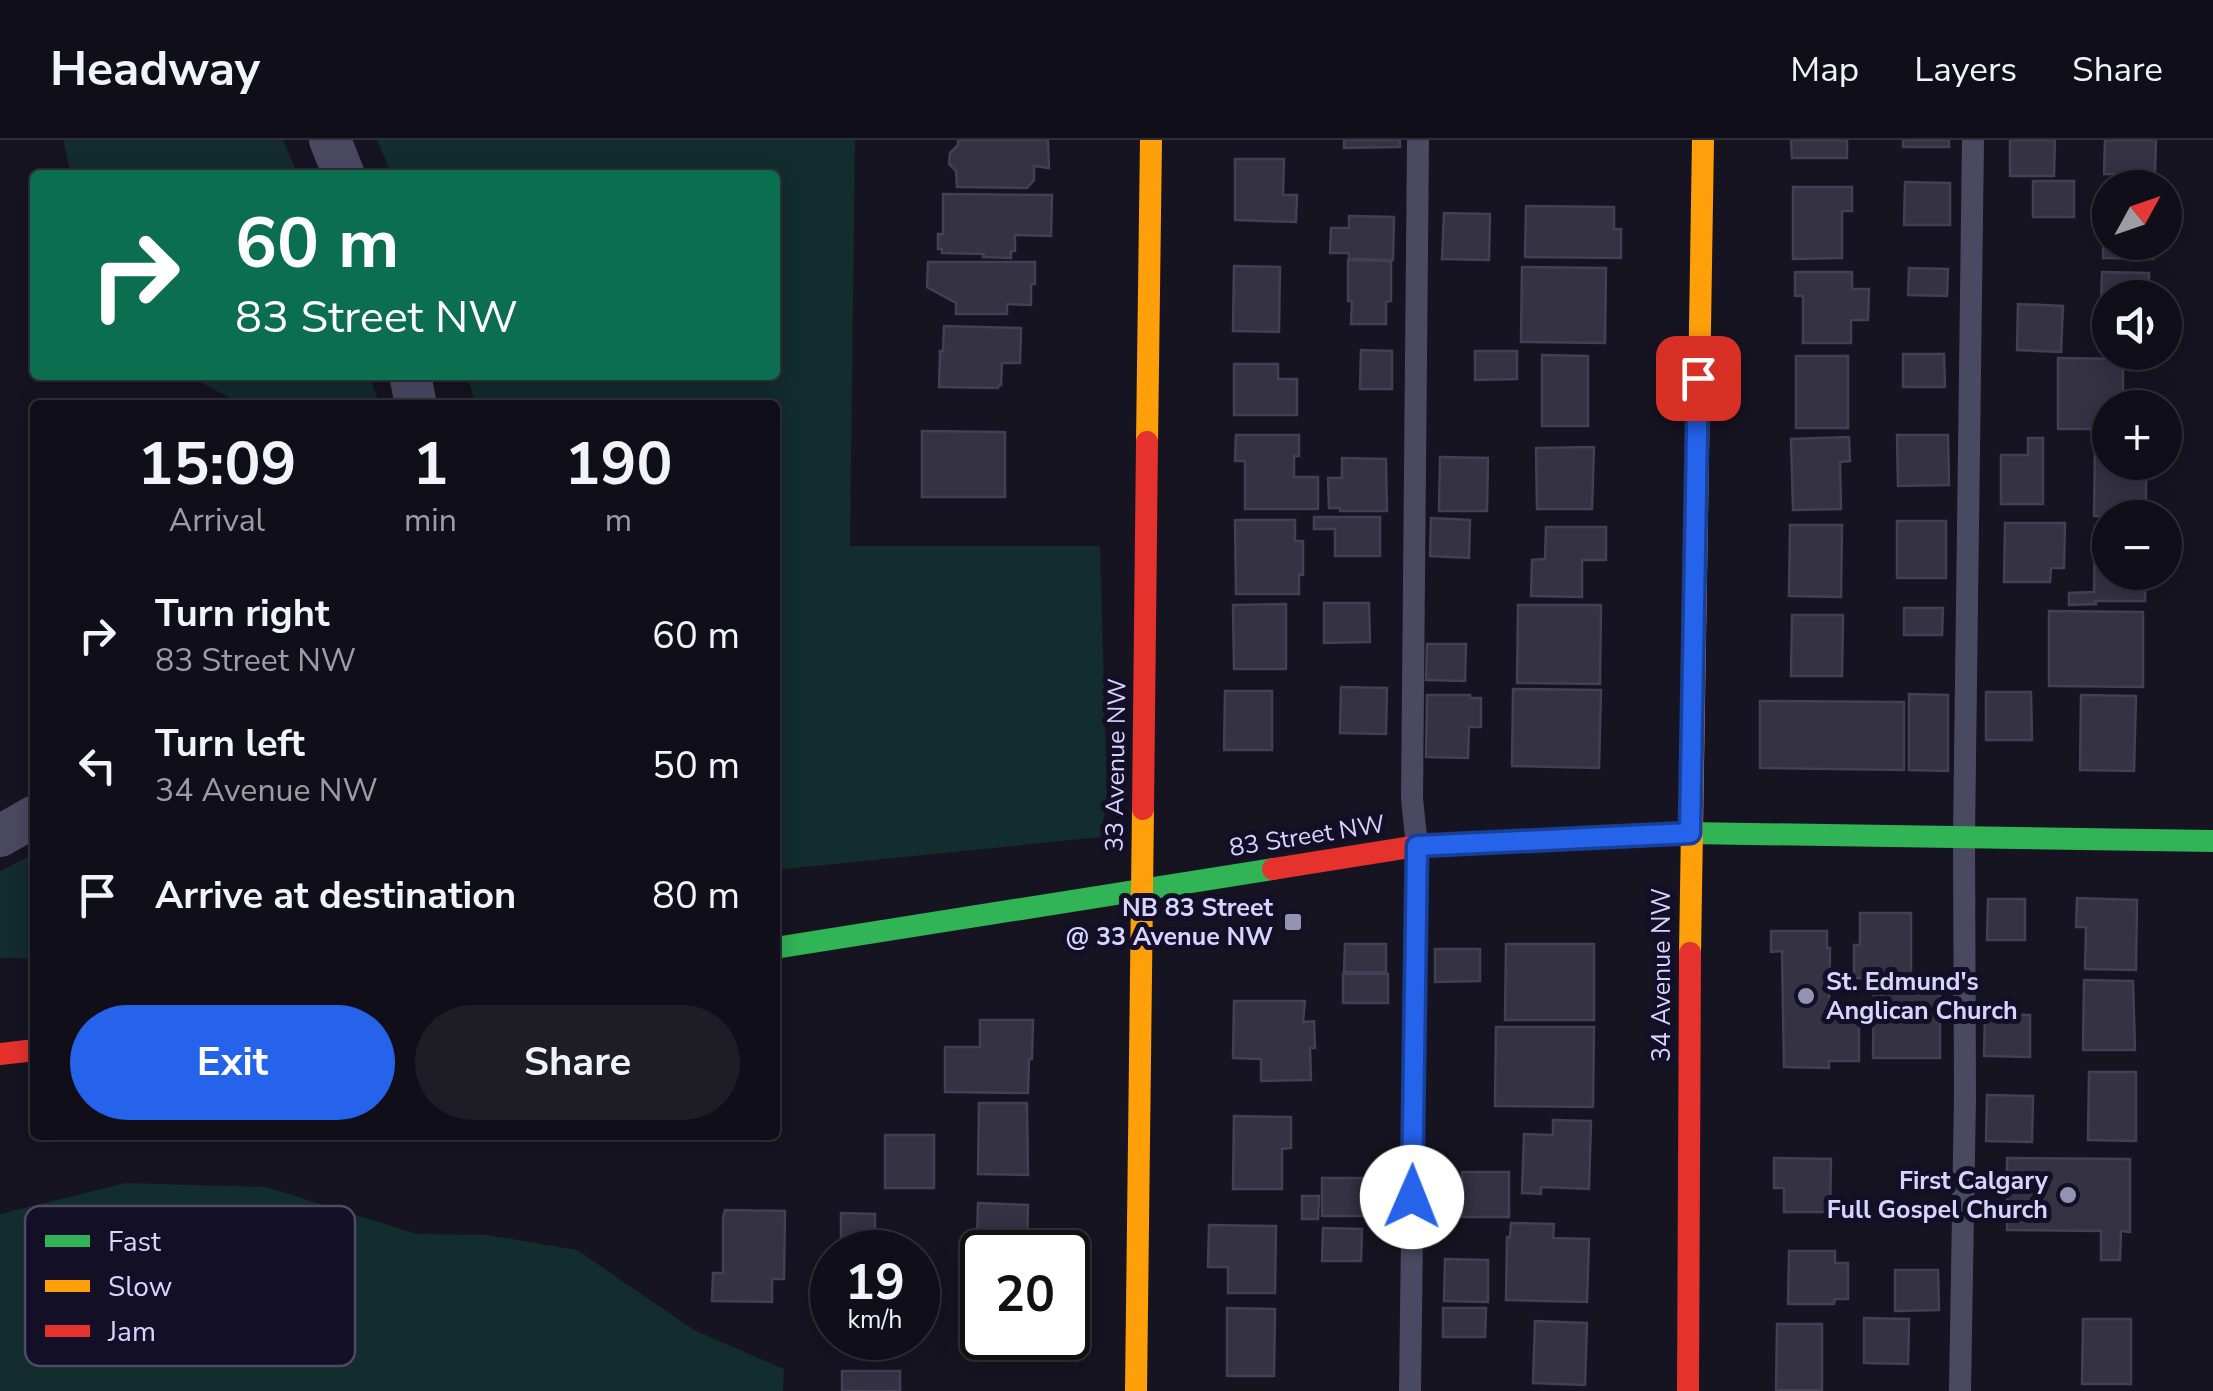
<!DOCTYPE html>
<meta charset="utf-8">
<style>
:root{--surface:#100f19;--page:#1e1d26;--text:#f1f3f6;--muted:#9c9ca2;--line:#302f38;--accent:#2563eb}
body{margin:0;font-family:"Nunito Sans",sans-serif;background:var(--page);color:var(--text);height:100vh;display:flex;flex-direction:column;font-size:38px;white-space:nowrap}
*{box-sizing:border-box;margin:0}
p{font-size:32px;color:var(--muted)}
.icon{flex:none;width:55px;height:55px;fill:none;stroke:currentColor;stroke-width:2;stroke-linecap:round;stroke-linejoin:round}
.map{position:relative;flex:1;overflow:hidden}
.panel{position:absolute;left:30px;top:260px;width:750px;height:740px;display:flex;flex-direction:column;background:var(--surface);border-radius:10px;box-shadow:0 5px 25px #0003,0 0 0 2px var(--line)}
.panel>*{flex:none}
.guide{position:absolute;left:30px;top:30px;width:750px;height:210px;border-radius:10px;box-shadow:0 5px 25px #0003,0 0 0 2px var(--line);background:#0b6e4f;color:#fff;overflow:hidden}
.needle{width:65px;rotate:50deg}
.controls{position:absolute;left:2092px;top:30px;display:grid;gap:20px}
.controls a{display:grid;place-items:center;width:90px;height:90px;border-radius:50%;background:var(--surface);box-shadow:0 5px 25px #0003,0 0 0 2px var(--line);font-size:50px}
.speed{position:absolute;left:810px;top:1090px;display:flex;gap:20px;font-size:50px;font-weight:700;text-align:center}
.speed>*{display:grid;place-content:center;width:130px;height:130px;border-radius:50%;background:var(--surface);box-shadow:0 5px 25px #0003,0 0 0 2px var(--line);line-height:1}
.speed small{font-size:25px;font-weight:400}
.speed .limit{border:5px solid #111;border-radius:15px;background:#fff;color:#111}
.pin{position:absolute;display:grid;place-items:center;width:85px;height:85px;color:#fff;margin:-42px;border-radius:20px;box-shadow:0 5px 15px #0006}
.me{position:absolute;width:110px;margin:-55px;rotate:1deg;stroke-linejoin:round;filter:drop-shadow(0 0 8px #0008)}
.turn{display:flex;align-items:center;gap:35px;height:210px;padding:0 40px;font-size:45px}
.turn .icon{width:130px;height:130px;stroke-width:2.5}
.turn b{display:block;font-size:70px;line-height:85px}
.eta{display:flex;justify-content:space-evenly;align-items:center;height:170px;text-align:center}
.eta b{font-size:60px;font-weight:700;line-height:70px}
.primary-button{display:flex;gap:20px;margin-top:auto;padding:20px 40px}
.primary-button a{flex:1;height:115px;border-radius:60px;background:var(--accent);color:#fff;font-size:40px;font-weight:700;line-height:115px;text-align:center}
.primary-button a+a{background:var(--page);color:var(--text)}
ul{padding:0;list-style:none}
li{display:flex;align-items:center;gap:30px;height:130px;padding:0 40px}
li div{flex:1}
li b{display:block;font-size:38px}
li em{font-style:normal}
header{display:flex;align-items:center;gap:60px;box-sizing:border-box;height:140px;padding:0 50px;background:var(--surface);border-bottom:2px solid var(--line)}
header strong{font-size:48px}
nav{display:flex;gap:55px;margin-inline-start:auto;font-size:35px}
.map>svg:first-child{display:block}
.green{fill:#132c2d}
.building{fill:#343243;stroke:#433f54;stroke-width:2.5}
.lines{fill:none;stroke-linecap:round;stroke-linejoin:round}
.lane{stroke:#4a4962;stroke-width:22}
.street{stroke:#4a4962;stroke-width:42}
.fast{stroke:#30b455;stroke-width:22}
.slow{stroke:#ff9f0a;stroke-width:22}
.jam{stroke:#e5322d;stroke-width:22}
.route-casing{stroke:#184099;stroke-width:25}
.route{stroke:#2563eb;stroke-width:18}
.poi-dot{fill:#9591b1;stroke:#130f26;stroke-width:4}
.labels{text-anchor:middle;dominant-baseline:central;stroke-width:10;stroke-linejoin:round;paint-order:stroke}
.street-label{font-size:25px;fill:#d9d4ff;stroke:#130f26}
.poi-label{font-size:25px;font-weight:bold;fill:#d9d4ff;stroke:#130f26;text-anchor:end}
.key{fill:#130f26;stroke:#4e4a67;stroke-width:2.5}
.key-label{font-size:28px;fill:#d9d4ff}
</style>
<header>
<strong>Headway</strong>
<nav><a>Map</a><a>Layers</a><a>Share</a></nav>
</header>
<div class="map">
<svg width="2213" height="1251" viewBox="0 0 2213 1251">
<rect width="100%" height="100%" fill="#161421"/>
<path class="green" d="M65 0H283L298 35H71L64 4Z
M377 0H855L850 406H1100L1107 656 1101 697 775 730V265H476L467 235H775V35H392Z
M193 235H370L379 265H244L198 241Z
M35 713V818H0V731Z
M125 1043 266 1047 417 1094 488 1095 577 1110 694 1190 784 1229 783 1251H0V1074Z"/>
<path class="building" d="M958 0H1048L1049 28 1034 26V40L1027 48 957 47 956 31 949 24 950 13 958 5Z
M1344 0H1400V7L1344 8Z
M1791 0H1847V18H1792Z
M1903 0H1949V7H1903Z
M2010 0H2055L2054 36H2010Z
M2105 0H2156L2155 35 2104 34Z
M1235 19H1284L1283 55H1297L1296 82 1235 80Z
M2033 41H2074V77H2033Z
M1905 42 1950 43V85H1904Z
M1793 47H1852V71H1842V118L1793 119Z
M2104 47 2118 48H2110V102H2154V119L2103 118Z
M943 54 1052 55 1051 96 1015 95V111H1011V118L983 117 984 114 942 113V109H938V94H943Z
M1526 66 1614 67V89H1621V118L1525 117Z
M1444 73 1490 74 1489 120 1442 119Z
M1349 76 1394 77 1393 120 1349 119V113H1330L1331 88H1349Z
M1348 120 1391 121V161L1386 162V184H1351L1352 161H1348Z
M928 122H1035V144H1031V165L1007 164V174H956V163L927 147Z
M1234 126 1280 127 1279 192 1233 191Z
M1522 127 1606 128 1605 203 1521 202Z
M1909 128 1948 129 1947 156 1908 155Z
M1795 132H1852V149H1869L1868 180H1851V203H1803V156H1795Z
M2102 132 2149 133V158H2110V203H2100Z
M2018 164 2063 166 2061 212 2017 210Z
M944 186 1021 188 1020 223H1002L1001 245H999L998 248 939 247 940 214V211H943Z
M1361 210 1392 211V249H1360Z
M1475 211H1517V239L1475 240Z
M1903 214H1944L1945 247H1903Z
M1542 215 1588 216V286H1542Z
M1796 216H1848V288H1796Z
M2058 218 2123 219V255H2118V268H2110V289H2058Z
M1234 224H1278V239H1297V275H1234Z
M922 291 1005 292V357H922Z
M1236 295H1299V316H1294V337H1318V369H1245V321H1235Z
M1897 295H1948L1949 345 1898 346Z
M1849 297 1850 321 1840 322 1841 369 1793 370 1791 299Z
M2028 298H2043V364H2001V315H2028Z
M2095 301 2110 302V322H2146V377L2094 376Z
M1594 307 1592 369H1537L1536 308Z
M1440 317 1488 318 1487 371H1439Z
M1342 318 1386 319 1387 371H1340V368H1329L1328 338H1342Z
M1314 377H1380V416H1335V389H1314Z
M1431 378 1470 380 1469 418 1430 416Z
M1235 380H1295V401H1303V435L1299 434V454H1236Z
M1897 381H1946V438H1897Z
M2005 383H2065L2064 428H2051L2050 442H2004Z
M1790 385H1842L1841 457 1789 456Z
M2095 386 2110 387V432H2146L2145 461H2095L2096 464 2069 465V453L2094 452Z
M1546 387H1606V420H1582V457L1531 456 1532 420 1545 419Z
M1324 463H1369L1370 502 1324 503Z
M1286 464V529H1234L1233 465Z
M1518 465H1601L1600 544 1517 543Z
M1904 468H1943L1942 495H1904Z
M2049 471 2143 472V547L2049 546Z
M1792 475H1843L1842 536H1791Z
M1427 504H1466L1465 541 1426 540Z
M1341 547 1387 548 1386 594 1340 593Z
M1513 549 1601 550 1599 628 1512 626Z
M1225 551H1272V610H1224Z
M1986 552H2031L2032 600H1986Z
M1909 554 1948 555V631L1909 630Z
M1427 555H1470V558H1481V587H1469L1468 618 1426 617Z
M2081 555 2136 556 2134 631 2080 630Z
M1760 561 1904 562V630L1760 628Z
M2077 758 2137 760 2136 830 2085 829 2086 787H2076Z
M1988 759H2025V800H1987Z
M1860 773H1911V838H1854V805H1860Z
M1771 791H1827V808H1830L1829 875H1859V921H1829V928L1784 927 1782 811 1771 812Z
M1345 804H1386V832H1344Z
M1506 804H1594V880H1505Z
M1435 809H1480V841L1435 842Z
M1343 834H1388V863H1343Z
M2084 840 2133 841 2135 910H2083Z
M1874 844H1940V918H1873Z
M1234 861H1305L1303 882 1314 881 1315 908H1310L1311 940 1261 941V919L1233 918Z
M1985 874 2030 875V917L1984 916Z
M980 880H1033L1032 919H1029L1028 953 945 952V907H980Z
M1496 887H1594L1593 967 1495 966Z
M2089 932H2136V1001L2088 1000Z
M1987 955 2033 956 2032 1002 1986 1001Z
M979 963H1027L1028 1035 978 1034Z
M1234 976 1291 977V1008L1282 1009V1049H1233Z
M1553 980 1591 981 1589 1049 1541 1047V1054L1522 1053 1524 994 1553 995Z
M885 995H934V1048H885Z
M1774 1018 1831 1019 1830 1072H1784V1048H1774Z
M2007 1018 2130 1019V1092L2121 1091 2120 1120H2101V1091L2007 1090Z
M1462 1032H1509V1077H1462Z
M1322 1038H1373V1076H1322Z
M1302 1056H1319L1318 1079H1302Z
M978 1063 1028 1065 1027 1112H982V1138H976Z
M725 1070 785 1071 784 1139H772V1162L712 1161 713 1133H723V1078Z
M841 1073 875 1074V1112L841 1111Z
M1511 1083 1554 1084 1553 1098 1589 1099 1587 1162 1506 1160 1507 1097H1510Z
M1209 1085 1276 1086 1275 1153H1228V1127H1208Z
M1323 1088 1362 1089 1361 1121H1322Z
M1789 1111H1835V1123H1848V1159H1835L1834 1164H1788Z
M1445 1119 1488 1120V1162L1444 1161Z
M1895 1130H1938L1939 1170 1895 1171Z
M1227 1168 1275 1169 1274 1236H1227Z
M1443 1168H1486L1485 1197H1443Z
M1864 1178 1909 1179 1908 1224 1864 1223Z
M2083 1179H2131V1244H2082Z
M1535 1181 1587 1183 1585 1245 1533 1243Z
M1777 1184H1822V1250H1776Z
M842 1231H900V1251H842Z"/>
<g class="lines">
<path class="lane" d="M1410 1251 1417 706 1412 659 1418 0
M1960 1251 1965 957 1964 696 1973 0"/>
<path class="street" d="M330 0 344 35
M410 235 416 265
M0 696 35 676"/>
<path class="fast" d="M1575 698 1690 693 2213 701
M775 808 1273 729"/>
<path class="slow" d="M1147 302 1151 0
M1690 813 1703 0
M1136 1251 1143 669"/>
<path class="jam" d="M1143 669 1147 302
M1273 729 1417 706 1575 698
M0 914 35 910
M1688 1251 1690 813"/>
</g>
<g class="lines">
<defs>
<path id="route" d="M1412 1057 1417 706 1690 693 1698 238"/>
</defs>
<use href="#route" class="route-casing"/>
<use href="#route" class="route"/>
</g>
<g class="poi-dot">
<rect x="1283" y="772" width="20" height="20" rx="5"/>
<circle cx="1806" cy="856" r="10"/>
<circle cx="2068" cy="1055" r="10"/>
</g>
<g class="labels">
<g class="street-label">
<text transform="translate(1116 625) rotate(-89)">33 Avenue NW</text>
<text transform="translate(1307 696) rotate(-9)">83 Street NW</text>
<text transform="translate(1662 835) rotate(-90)">34 Avenue NW</text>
</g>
<g class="poi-label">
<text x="1273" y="768">NB 83 Street<tspan x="1273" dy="29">@ 33 Avenue NW</tspan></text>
<text x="1826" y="842" text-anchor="start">St. Edmund's<tspan x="1826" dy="29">Anglican Church</tspan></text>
<text x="2048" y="1041">First Calgary<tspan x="2048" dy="29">Full Gospel Church</tspan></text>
</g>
</g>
<rect x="25" y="1066" width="330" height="160" rx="15" class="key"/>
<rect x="45" y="1095" width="45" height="12" fill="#30b455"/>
<rect x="45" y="1140" width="45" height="12" fill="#ff9f0a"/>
<rect x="45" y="1185" width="45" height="12" fill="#e5322d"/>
<g class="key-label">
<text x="108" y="1111">Fast</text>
<text x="108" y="1156">Slow</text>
<text x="108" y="1201">Jam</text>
</g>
</svg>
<div class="controls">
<a><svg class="needle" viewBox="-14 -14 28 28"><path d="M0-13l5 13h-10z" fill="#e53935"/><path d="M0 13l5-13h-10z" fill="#9c9ca2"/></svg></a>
<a><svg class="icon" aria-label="sound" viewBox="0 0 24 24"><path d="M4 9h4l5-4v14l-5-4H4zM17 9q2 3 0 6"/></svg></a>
<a>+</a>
<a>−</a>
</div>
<div class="speed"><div>19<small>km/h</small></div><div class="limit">20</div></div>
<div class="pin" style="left:1698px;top:238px;background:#d93025"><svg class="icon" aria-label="arrive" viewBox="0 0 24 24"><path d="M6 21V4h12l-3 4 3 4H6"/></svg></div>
<svg class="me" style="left:1412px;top:1057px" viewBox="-20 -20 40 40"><circle r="19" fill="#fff"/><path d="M0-13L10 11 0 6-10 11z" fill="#2563eb"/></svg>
<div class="guide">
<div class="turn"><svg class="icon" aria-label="right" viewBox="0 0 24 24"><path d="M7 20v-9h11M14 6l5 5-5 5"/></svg><div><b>60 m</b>83 Street NW</div></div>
</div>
<section class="panel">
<div class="eta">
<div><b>15:09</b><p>Arrival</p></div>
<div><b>1</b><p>min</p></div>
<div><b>190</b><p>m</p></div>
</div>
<ul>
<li><svg class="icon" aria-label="right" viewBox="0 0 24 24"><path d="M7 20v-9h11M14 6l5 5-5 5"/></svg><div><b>Turn right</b><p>83 Street NW</p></div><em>60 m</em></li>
<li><svg class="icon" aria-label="left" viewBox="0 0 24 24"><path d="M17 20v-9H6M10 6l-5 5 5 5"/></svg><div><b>Turn left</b><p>34 Avenue NW</p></div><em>50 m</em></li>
<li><svg class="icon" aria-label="arrive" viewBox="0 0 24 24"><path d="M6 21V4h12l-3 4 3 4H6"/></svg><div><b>Arrive at destination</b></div><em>80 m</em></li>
</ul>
<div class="primary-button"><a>Exit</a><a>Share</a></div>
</section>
</div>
